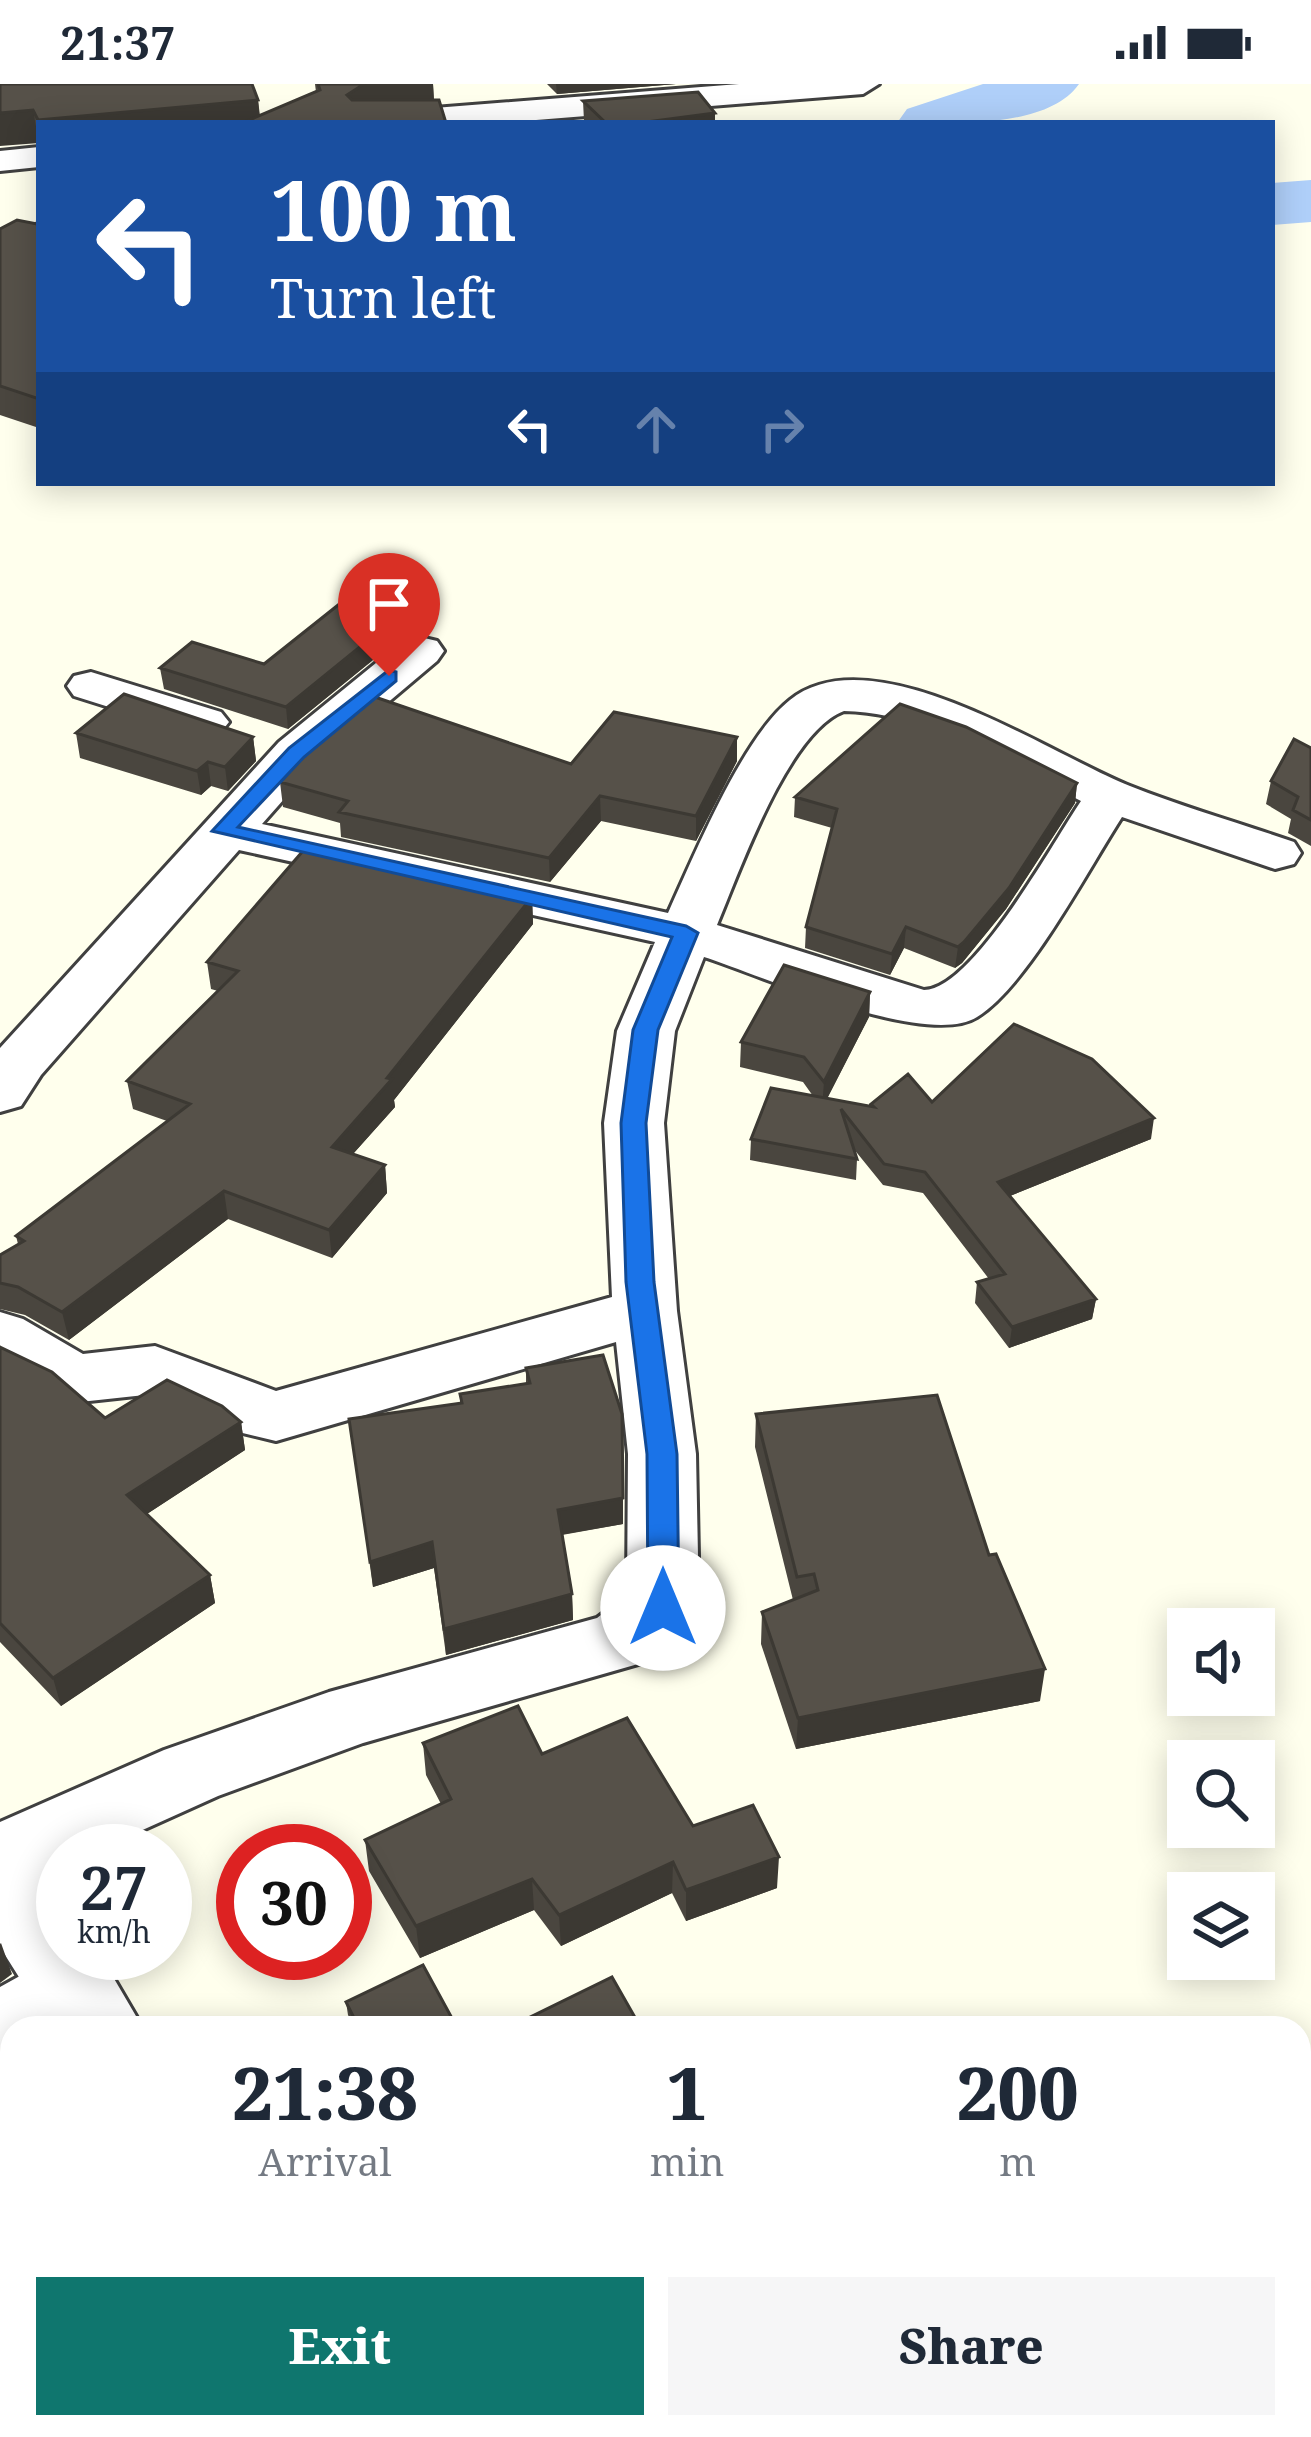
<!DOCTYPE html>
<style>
:root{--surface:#fff;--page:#f6f6f7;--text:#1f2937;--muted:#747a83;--accent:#0f766e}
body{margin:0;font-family:"Noto Serif",serif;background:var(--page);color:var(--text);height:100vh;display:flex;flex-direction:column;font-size:45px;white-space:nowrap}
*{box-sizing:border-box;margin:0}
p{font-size:39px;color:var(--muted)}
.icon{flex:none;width:66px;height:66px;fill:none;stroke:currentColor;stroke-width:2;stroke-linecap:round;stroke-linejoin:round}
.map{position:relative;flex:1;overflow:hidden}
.side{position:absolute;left:0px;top:1932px;width:1311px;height:423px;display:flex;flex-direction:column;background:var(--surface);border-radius:36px 36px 0 0;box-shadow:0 6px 30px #0003}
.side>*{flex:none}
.banner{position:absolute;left:36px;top:36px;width:1239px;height:366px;border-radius:0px;box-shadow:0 6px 30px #0003;background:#1a4fa0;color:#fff;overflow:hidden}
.buttons{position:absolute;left:1167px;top:1524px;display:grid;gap:24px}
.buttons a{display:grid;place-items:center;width:108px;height:108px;border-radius:0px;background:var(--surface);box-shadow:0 6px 30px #0003;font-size:60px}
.speed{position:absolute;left:36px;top:1740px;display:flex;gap:24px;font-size:60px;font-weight:700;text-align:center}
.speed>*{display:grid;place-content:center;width:156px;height:156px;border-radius:50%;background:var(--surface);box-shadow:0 6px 30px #0003;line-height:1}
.speed small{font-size:30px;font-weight:400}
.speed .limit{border:18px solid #d22;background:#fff;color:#111}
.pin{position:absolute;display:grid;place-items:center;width:102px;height:102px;color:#fff;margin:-123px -51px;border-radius:50% 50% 50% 0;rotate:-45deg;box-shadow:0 0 12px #0007}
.pin .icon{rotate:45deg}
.me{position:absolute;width:132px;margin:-66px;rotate:0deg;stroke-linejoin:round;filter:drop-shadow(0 0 9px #0008)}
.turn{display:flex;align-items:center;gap:42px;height:252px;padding:0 36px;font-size:54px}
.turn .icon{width:156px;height:156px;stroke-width:2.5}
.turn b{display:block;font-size:84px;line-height:102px}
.lanes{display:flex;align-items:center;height:114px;padding:0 36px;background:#0003;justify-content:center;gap:60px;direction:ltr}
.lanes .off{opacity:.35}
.eta{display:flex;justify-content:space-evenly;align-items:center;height:204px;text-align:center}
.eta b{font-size:72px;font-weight:800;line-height:84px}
.button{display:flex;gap:24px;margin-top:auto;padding:24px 36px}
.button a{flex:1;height:138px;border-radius:0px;background:var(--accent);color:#fff;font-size:48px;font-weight:800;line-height:138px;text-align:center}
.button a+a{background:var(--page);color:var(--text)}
.status{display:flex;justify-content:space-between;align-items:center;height:84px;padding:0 60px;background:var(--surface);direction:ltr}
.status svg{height:33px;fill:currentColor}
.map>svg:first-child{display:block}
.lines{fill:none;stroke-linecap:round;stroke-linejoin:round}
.river{fill:#afcff9;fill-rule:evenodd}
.minor-casing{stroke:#404040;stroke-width:6}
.tertiary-casing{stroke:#404040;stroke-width:6}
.minor{fill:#fff;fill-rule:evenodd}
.tertiary{fill:#fff;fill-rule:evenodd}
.wall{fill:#4a463f}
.shaded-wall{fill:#3c3933}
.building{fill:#565149;stroke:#3c3933;stroke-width:3}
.route{fill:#1a73e8;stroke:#114b97;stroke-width:3}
</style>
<div class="status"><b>21:37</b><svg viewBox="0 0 49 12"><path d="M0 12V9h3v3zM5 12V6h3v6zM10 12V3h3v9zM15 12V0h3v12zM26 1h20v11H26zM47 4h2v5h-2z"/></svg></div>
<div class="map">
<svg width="1311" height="2353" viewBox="0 0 1311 2353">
<rect width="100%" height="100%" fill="#ffffed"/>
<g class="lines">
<path class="river" d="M983 0H1079C1047 46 947 39 897 39L907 25Z
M1311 96V138L1272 141V99Z"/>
<defs>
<path id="minor" d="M739 0H879L863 10 497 39H354L371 29Z
M39 63V83L0 87V67Z
M420 553 437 557 444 567 437 577 315 680 262 740 668 829C694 772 742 654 790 616 873 549 1049 670 1130 702 1183 723 1239 739 1294 758L1301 769 1294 780 1275 785 1122 733C1087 787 1028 901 977 933 927 965 760 891 704 873L675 947 664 1039 677 1227 696 1370 699 1524 688 1544 645 1578 363 1659 218 1712 96 1767H63V1782L0 1808V1738L164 1666 329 1608 597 1534 627 1511 628 1370 616 1258 276 1357 222 1344 154 1310 80 1318 32 1302 0 1283V1228L23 1235 83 1270 155 1262 276 1307 612 1213 604 1039 617 947 655 858 239 766 41 991 21 1022 0 1028V964L279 658 403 557ZM844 627C929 629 1006 680 1081 717 1052 760 973 905 924 906L717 841C740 786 788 648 844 627Z
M91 588 221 628 229 638 221 648 204 653 74 612 67 602 74 592Z
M63 1868 104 1874 116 1900C92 1953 63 1944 12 1944V1982L0 1987V1903Z"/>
<path id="tertiary" d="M0 1756C58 1777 63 1814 63 1869H99L143 1944H51L0 1863Z
M284 2343H384L388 2353H288Z"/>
</defs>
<use href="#minor" class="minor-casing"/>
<use href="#tertiary" class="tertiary-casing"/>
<use href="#minor" class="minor"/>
<use href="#tertiary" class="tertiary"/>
</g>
<path class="wall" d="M0 0 258 16 260 32 316 8 315 0H433L434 16 446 39H39V59Z
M547 0H676L557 10Z
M583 17 715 39H586L584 37Z
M39 126V344L0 331V145L37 140Z
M426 547 400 554 288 645 164 605 160 584 264 580Z
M76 649 253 653 256 677 228 707 211 702 201 711 80 674Z
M737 653V677L696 757 601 737 550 798 341 753 340 739 283 723 280 698 571 680Z
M1311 664V762L1288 749 1291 735 1266 720 1271 697Z
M1077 699 1075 719 1006 825 962 879 955 884 904 864 890 891 805 864 806 843 832 744 794 733 795 713Z
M532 813 533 840 394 1016 395 1023 353 1070 385 1081 387 1109 332 1174 228 1135 69 1256 25 1231 0 1225V1171L18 1160 16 1152 167 1037 133 1025 127 997 218 907 211 905 207 878Z
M870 908 869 933 827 1015 871 1023V1020L932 1018 1151 1055 1010 1112 1096 1215 1092 1235 1009 1264 975 1219 977 1198 989 1195 923 1109 883 1101 853 1064 857 1075 856 1096 750 1076 751 1055 813 1012 803 998 740 983 741 958Z
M0 1263 105 1334 241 1338 245 1366 147 1430 210 1491 215 1519 61 1622 0 1558Z
M526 1284 622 1330 623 1440 562 1451 572 1510 573 1536 446 1571 434 1484 373 1503 349 1335 460 1319V1310L526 1299Z
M756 1330 989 1471 1040 1617 796 1665 761 1560 762 1528 793 1516 755 1363Z
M423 1659 542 1670 693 1742 777 1804 686 1837 672 1809 561 1862 534 1826 420 1874 369 1787 365 1756 441 1720 426 1691Z
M346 1918 454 1938 455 1944H355L348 1931Z
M563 2343H604L588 2353H569Z
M698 2343H899L882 2353H704Z"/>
<path class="shaded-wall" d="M364 0H433L434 20 350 38 347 11Z
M556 0H676L557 10Z
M258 16 260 39H39V41L38 36Z
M33 26 39 59 0 62V29Z
M715 29V39H639L657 36Z
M425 526 426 547 400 554 288 645 286 623 398 532Z
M253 653 256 677 228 707 225 683Z
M737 653V677L696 757V732Z
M208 678 211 702 201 711 197 687Z
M1077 699 1075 719 1006 825 962 879 955 884 958 863Z
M600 712 601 737 550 798 549 774Z
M532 813 533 840 394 1016 395 1023 335 1090 332 1063Z
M906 843 904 864 890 891 892 870Z
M870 908 869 933 822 1024 824 998Z
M1154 1034 1151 1055 995 1118 998 1098Z
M385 1081 387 1109 332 1174 329 1146Z
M224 1107 228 1135 69 1256 62 1228Z
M1096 1215 1092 1235 1009 1264 1012 1243Z
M241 1338 245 1366 133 1439 127 1411Z
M623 1414V1440L559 1451 558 1426Z
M432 1458 434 1484 373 1503 370 1478Z
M210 1491 215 1519 61 1622 53 1594Z
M572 1510 573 1536 446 1571 444 1545Z
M1045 1585 1040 1617 796 1665 798 1634Z
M779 1773 777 1804 686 1837V1806Z
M673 1778 672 1809 561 1862 559 1831Z
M532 1795 534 1826 420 1874 416 1842Z
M1 1859 12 1890 0 1899V1860Z
M572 2343H604L588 2353H573Z
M860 2343H899L882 2353H843Z"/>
<path class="building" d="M0 0H252L258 16 38 36 33 26 0 29Z
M318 0H364L347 11 352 16H439L446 39H242L320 6Z
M698 8 715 29 639 39H606L583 17Z
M39 126V315L0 302V145L17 136 37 140Z
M357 506 425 526 398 532 286 623 160 584 192 558 264 580Z
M124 610 253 653 225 683 208 678 197 687 76 649Z
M372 612 571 680 614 628 737 653 696 732 600 712 549 774 339 728 348 717 280 698 316 659Z
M900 620 966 643 1077 699 1009 804 964 858 958 863 906 843 892 870 806 843 837 725 795 713Z
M1294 655 1311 664V736L1293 726 1298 713 1271 697Z
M309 760 532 813 387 994 392 995 332 1063 385 1081 329 1146 224 1107 62 1228 18 1203 0 1199V1171L24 1157 16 1152 190 1020 127 997 238 887 207 878Z
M784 881 870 908 824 998 804 973 741 958Z
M1014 940 1092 975 1154 1034 998 1098 1096 1215 1012 1243 977 1198 1005 1190 925 1088 884 1080 841 1025 857 1075 751 1055 771 1004 874 1023 871 1020 908 990 932 1018Z
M0 1263 52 1288 105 1334 167 1296 222 1322 241 1338 127 1411 210 1491 53 1594 0 1539Z
M603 1271 622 1330 623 1414 558 1426 572 1510 444 1545 432 1458 370 1478 349 1335 462 1319 460 1310 530 1299 526 1284Z
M937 1311 989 1471 996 1470 1045 1585 798 1634 762 1528 818 1506 814 1490 797 1493 756 1330Z
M518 1622 542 1670 627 1634 693 1742 753 1721 779 1773 686 1806 673 1778 559 1831 532 1795 416 1842 365 1756 451 1715 423 1659Z
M423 1881 454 1938 443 1944H359L346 1918Z
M612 1893 641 1944H508Z
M0 1977 12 1993V2343H269L277 2353H0Z
M714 2343H860L843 2353H719Z"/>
<path class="route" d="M389 586 396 588V597L304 673 238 743 686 842 698 849 658 946 646 1039 654 1198 677 1370 679 1524 663 1536 648 1524 647 1370 626 1198 621 1039 633 946 672 853 212 747 289 664Z"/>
</svg>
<div class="buttons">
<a><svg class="icon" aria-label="sound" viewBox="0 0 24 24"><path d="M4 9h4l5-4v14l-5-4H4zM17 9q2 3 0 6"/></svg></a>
<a><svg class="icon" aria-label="search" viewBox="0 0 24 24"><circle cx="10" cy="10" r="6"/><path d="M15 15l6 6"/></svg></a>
<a><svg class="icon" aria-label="layers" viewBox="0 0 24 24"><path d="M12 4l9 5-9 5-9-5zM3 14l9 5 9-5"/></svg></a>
</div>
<div class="speed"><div>27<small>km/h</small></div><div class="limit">30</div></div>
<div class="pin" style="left:389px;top:592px;background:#d93025"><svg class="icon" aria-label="arrive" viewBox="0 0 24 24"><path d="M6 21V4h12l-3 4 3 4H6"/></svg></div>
<svg class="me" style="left:663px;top:1524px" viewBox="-20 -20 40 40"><circle r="19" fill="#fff"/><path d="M0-13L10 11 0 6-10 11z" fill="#1a73e8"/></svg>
<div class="banner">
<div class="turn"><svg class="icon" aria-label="left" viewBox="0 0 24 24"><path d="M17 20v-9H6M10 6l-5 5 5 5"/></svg><div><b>100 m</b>Turn left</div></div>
<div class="lanes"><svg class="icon" aria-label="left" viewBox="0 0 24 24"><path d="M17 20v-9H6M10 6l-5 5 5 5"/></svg><svg class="icon off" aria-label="ahead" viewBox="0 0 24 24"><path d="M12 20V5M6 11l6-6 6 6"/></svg><svg class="icon off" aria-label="right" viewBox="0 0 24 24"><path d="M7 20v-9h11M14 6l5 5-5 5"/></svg></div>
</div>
<section class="side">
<div class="eta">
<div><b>21:38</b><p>Arrival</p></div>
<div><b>1</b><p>min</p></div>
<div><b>200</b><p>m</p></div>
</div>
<div class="button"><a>Exit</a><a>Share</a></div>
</section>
</div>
